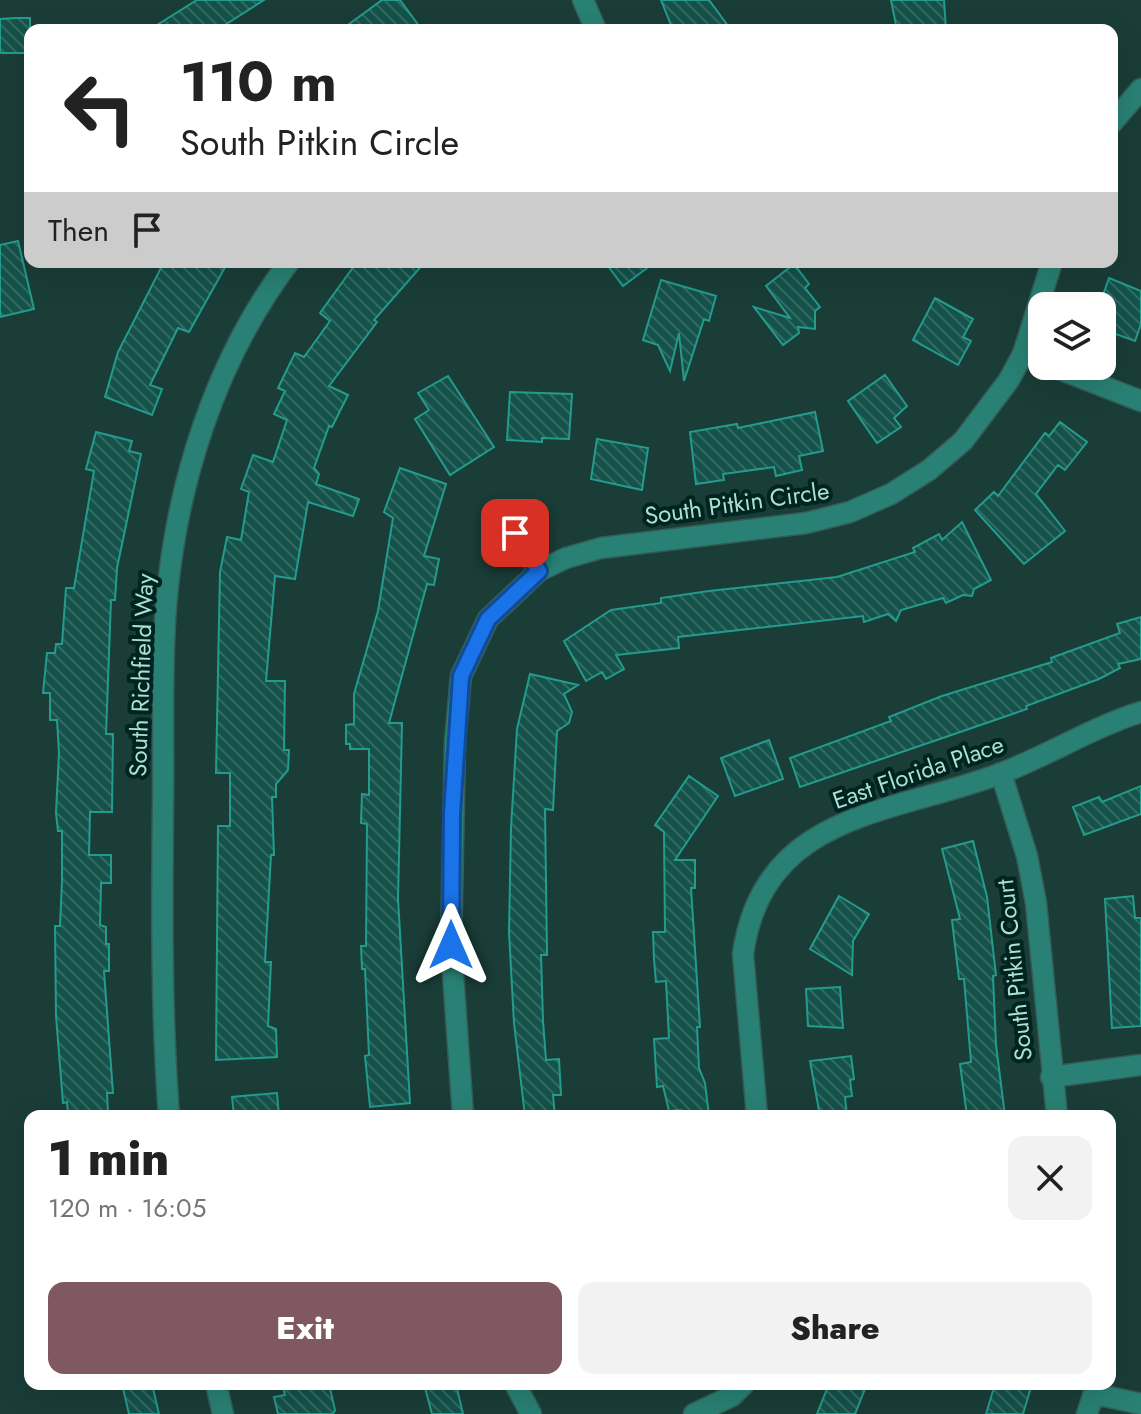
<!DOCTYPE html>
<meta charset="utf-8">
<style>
:root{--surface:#fff;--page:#f2f2f2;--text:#222;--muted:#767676;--accent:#7f5862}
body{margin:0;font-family:Jost,sans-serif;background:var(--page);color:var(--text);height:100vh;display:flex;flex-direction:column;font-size:30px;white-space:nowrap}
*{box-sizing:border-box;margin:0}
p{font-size:26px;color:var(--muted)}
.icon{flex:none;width:44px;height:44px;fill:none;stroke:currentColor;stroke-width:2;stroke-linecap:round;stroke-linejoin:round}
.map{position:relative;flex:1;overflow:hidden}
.side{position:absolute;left:24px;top:1110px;width:1092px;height:280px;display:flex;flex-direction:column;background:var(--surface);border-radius:16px;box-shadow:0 8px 32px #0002}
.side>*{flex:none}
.banner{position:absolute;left:24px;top:24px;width:1094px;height:244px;border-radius:16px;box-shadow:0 8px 32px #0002;background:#fff;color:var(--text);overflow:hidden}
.controls{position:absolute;left:1028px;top:292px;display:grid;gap:16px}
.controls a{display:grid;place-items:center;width:88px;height:88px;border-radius:16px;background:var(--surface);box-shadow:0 8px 32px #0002;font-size:40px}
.pin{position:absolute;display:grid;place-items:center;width:68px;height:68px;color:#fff;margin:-34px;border-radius:16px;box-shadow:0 4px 12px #0006}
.me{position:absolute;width:88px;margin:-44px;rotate:0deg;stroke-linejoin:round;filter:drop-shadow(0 0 6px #0008)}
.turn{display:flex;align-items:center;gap:28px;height:168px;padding:0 24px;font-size:36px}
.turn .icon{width:104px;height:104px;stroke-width:2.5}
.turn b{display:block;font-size:56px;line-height:68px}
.then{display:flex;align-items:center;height:76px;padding:0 24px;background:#0003;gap:16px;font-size:30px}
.round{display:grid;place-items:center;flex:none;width:84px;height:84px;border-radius:16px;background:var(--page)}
.summary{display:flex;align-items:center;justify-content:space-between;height:136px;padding:0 24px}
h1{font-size:48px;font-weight:800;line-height:60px}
.action{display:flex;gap:16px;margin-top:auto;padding:16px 24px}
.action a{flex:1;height:92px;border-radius:16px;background:var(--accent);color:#fff;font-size:32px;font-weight:800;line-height:92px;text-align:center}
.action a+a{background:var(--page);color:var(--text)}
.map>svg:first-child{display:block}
.building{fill:url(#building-back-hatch);stroke:#239c8e;stroke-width:2}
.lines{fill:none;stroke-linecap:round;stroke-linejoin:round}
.minor-casing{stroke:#345c56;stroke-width:23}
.minor{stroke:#298074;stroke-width:20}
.route-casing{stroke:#114b97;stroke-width:20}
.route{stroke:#1a73e8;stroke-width:14}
.labels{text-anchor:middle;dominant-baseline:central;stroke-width:8;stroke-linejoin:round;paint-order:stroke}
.street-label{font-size:24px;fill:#aedfd6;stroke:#00241f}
</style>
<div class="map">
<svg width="1141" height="1414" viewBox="0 0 1141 1414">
<defs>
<pattern id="building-back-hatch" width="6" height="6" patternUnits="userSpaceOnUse" patternTransform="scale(2)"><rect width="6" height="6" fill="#14524a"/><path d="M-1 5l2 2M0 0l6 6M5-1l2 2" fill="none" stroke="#346a63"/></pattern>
</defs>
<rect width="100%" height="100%" fill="#1a3d38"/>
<path class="building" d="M197 0H264L217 30H149Z
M382 0H400L422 30H341Z
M661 0H709L731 30H673Z
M891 0H944L946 30H897Z
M16 18H30V53H0V19Z
M18 241 34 309 0 317V245Z
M164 262H228L189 332 178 328 150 385 162 389 152 415 105 397 118 352Z
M357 262H425L374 320 377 322 329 386 348 395 332 427 329 426 314 468 319 474 316 484 359 499 353 516 308 502 295 579 275 576 266 681H285L284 750H289L288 770 276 784V797H272L274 855H271L265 962H271L268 1026 276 1029 277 1057 216 1060 218 826H230V773H216L220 572 227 537 241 540 249 492 241 489 253 455 273 462 287 420 274 414 285 391 278 388 295 353 304 357 330 321 320 313Z
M605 262H655L623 286Z
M794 264 809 284 805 288 820 307 815 311V329L798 327 799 333 783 345 754 307 790 318 766 286Z
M1109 278 1141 291V324L1135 341 1110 332 1114 322 1102 318V298Z
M661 280 716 296 709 321 704 319 684 381 679 333 670 371 658 345 643 340Z
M935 298 973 319 963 337 971 341 958 365 913 340Z
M885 375 907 406 894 418 901 427 877 443 848 401Z
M448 376 494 447 450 475 415 419 429 410 418 393Z
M510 392 572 394 569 439 542 438V442L507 440Z
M815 412 823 451 799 456 802 470 776 476 774 467 723 474 724 480 696 484 690 432 737 424 738 428Z
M1060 422 1087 442 1065 470 1058 465 1036 494 1065 531 1024 564 975 510 994 492 998 496 1045 433 1049 436Z
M96 432 132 441 129 451 141 454 117 568 115 600H111L106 734H113L112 812H90L89 855H111V883H101L100 925 106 927V944H109V971H104L113 1093H107L108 1114 86 1116 68 1114 67 1102 63 1103 56 1016 55 926H60L62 881V831H58L56 813 59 753 57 720H50V693H43L47 653H55L56 644H62L66 588H74L94 471 86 469Z
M597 439 648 448 642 490 591 479Z
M400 468 446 484 424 556 439 559 434 585 427 584 389 723H402L398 899 410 1103 370 1107 365 1056 369 1055 365 969H362L361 946H366L367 824 361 823 362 794 369 795V749H350V744H346V725L354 724V694L378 611 393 518 384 512Z
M962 522 991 580 974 589 972 596 963 595 946 603 943 598 901 610 896 621 888 614 864 622 863 616 678 637 679 648 616 655 624 669 606 679 602 672 586 681 564 641 611 610 661 603V598L709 591 837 577 915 552 913 548 939 534 942 540Z
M1141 617V659L1118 664 1120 668 1099 679 1026 706 1027 709 800 787 790 758 891 721 889 717 942 696 1052 662 1051 658 1120 633 1117 624Z
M530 674 578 685 564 694 572 712 569 723 557 731 553 810 545 809 547 955H541L543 1021 546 1060 559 1059 561 1095H553L555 1116H525L514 1023 509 932 511 828 517 729Z
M769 740 783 779 735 796 721 758Z
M689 776 718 796 675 860H695V888H691L700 1027H697L699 1068 705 1083 709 1116H681V1110L669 1111 663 1086 657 1087 654 1039 669 1038 666 981 656 982 654 959 653 932H665L664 832 655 825Z
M1141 786V814L1084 835 1073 807 1099 797 1102 802Z
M973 841 987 897 996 975 993 976 996 1045 1005 1116H967L960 1064 971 1062 964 979H959L952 920 960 919 942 849Z
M839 896 869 914 853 941 852 975 810 949Z
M1133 896 1135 918H1141V1026L1112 1028 1105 899Z
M840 987 843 1028 808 1026 806 989Z
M851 1056 854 1079 850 1080 852 1096 845 1097 847 1116H820L810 1061Z
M277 1093 279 1116H234L232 1097Z
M122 1384H152L159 1414H129Z
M282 1384H329L335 1410 333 1414H278L274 1397 285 1395Z
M424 1384H456L463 1414H432Z
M829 1384H867L855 1414H817Z
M995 1384H1032L1023 1414H986Z"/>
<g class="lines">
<defs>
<path id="minor" d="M583 0 596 30
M1112 123 1141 89
M1051 366 1141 401
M515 533 539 571
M1001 773 1027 856 1036 903 1057 1116
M1051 1077 1141 1065
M169 1116C161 1011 162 906 163 801 164 736 161 670 166 606 176 485 215 360 289 262
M463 1116 451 945 455 742 461 676 488 619 539 571 566 558 601 548 806 523 850 512 891 494 929 470 963 441 1009 380 1023 354 1052 262
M757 1116 743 954C763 811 895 814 1002 773 1049 755 1093 727 1141 712
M216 1384 223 1414
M515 1384 531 1414
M1095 1394 1141 1404
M694 1414 732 1396 744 1384
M1087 1414 1097 1384"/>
</defs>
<use href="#minor" class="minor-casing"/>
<use href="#minor" class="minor"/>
</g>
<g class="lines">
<defs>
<path id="route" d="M451 945 452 814 461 676 488 619 539 571 515 533"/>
</defs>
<use href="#route" class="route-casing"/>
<use href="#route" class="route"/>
</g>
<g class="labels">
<g class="street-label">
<text transform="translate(737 503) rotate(-8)">South Pitkin Circle</text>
<text transform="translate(141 675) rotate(-88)">South Richfield Way</text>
<text transform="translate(918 772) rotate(-19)">East Florida Place</text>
<text transform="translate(1014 970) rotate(-96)">South Pitkin Court</text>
</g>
</g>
</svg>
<div class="controls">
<a><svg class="icon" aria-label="layers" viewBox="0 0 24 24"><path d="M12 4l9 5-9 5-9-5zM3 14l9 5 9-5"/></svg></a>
</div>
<div class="pin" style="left:515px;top:533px;background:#d93025"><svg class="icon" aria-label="arrive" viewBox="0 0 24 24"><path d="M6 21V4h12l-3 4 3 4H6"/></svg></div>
<svg class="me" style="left:451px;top:945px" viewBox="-20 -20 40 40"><path d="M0-17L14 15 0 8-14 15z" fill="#1a73e8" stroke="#fff" stroke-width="4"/></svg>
<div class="banner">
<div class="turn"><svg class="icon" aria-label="left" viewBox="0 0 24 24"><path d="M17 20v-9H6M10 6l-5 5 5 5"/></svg><div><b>110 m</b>South Pitkin Circle</div></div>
<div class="then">Then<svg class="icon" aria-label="arrive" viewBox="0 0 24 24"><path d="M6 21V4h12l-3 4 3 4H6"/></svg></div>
</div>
<section class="side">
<div class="summary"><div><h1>1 min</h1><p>120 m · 16:05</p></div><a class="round"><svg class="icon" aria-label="close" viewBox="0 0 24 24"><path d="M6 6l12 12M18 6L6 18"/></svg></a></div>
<div class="action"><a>Exit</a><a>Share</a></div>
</section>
</div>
